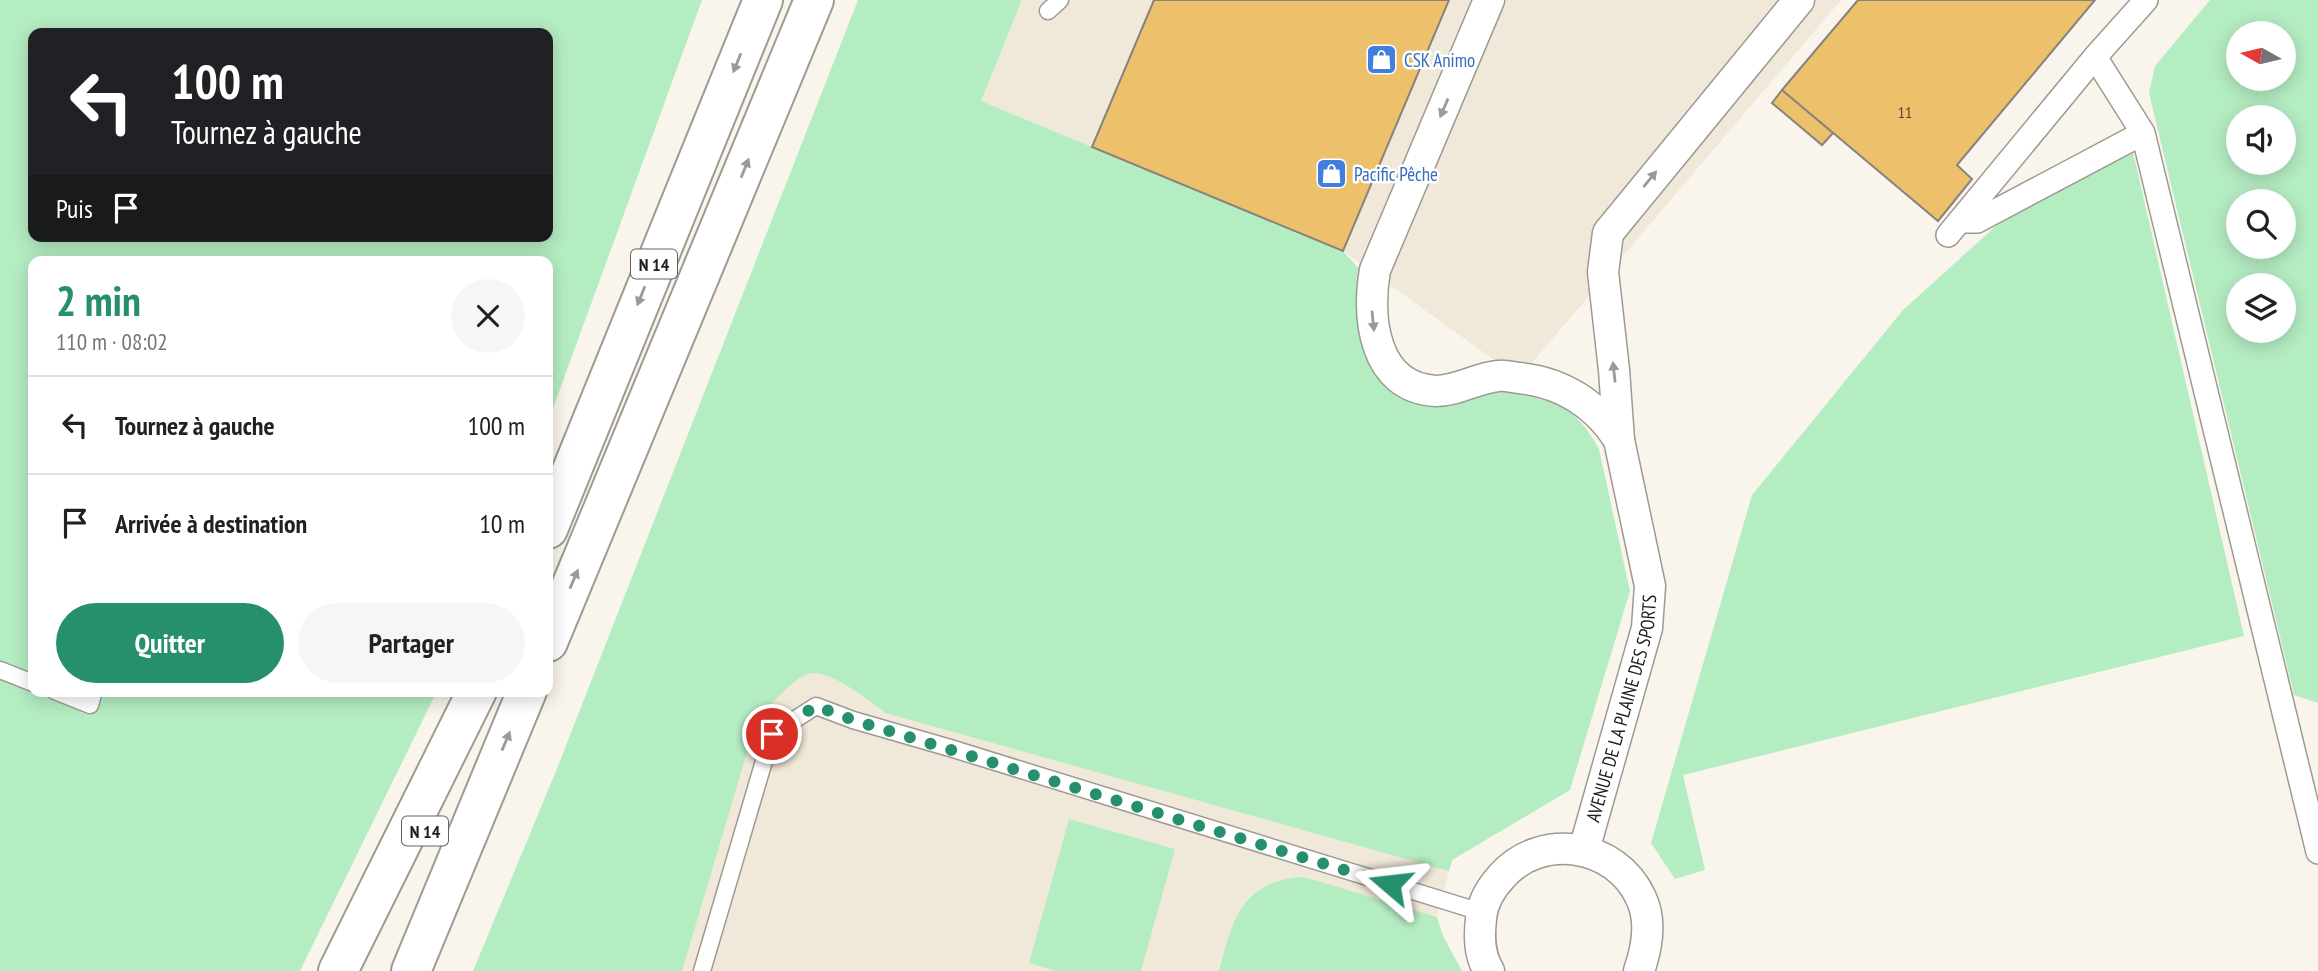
<!DOCTYPE html>
<html lang="fr">
<meta charset="utf-8">
<style>
:root{--surface:#fff;--page:#f6f6f6;--text:#202124;--muted:#757577;--line:#e0e0e0;--accent:#26906e}
body{margin:0;font-family:"PT Sans Narrow",sans-serif;background:var(--page);color:var(--text);height:100vh;display:flex;flex-direction:column;font-size:26px;white-space:nowrap}
*{box-sizing:border-box;margin:0}
p{font-size:23px;color:var(--muted)}
.icon{flex:none;width:38px;height:38px;fill:none;stroke:currentColor;stroke-width:2;stroke-linecap:round;stroke-linejoin:round}
.map{position:relative;flex:1;overflow:hidden}
.details{position:absolute;left:28px;top:256px;width:525px;height:441px;display:flex;flex-direction:column;background:var(--surface);border-radius:14px;box-shadow:0 4px 18px #0003}
.details>*{flex:none}
.top-card{position:absolute;left:28px;top:28px;width:525px;height:214px;border-radius:14px;box-shadow:0 4px 18px #0003;background:#202124;color:#fff;overflow:hidden}
.needle{width:46px;rotate:278deg}
.tools{position:absolute;left:2226px;top:21px;display:grid;gap:14px}
.tools a{display:grid;place-items:center;width:70px;height:70px;border-radius:50%;background:var(--surface);box-shadow:0 4px 18px #0003;font-size:35px}
.pin{position:absolute;display:grid;place-items:center;width:60px;height:60px;color:#fff;margin:-30px;border:4px solid #fff;border-radius:50%;box-shadow:0 2px 7px #0007}
.me{position:absolute;width:77px;margin:-38px;rotate:287deg;stroke-linejoin:round;filter:drop-shadow(0 0 5px #0008)}
.turn{display:flex;align-items:center;gap:24px;height:147px;padding:0 28px;font-size:32px}
.turn .icon{width:91px;height:91px;stroke-width:2.5}
.turn b{display:block;font-size:49px;line-height:60px}
.then{display:flex;align-items:center;height:66px;padding:0 28px;background:#0003;gap:14px;font-size:26px}
.round{display:grid;place-items:center;flex:none;width:74px;height:74px;border-radius:37px;background:var(--page)}
.overview{display:flex;align-items:center;justify-content:space-between;height:119px;padding:0 28px}
h1{font-size:42px;font-weight:800;line-height:52px;color:var(--accent)}
.cta{display:flex;gap:14px;margin-top:auto;padding:14px 28px}
.cta a{flex:1;height:80px;border-radius:42px;background:var(--accent);color:#fff;font-size:28px;font-weight:800;line-height:80px;text-align:center}
.cta a+a{background:var(--page);color:var(--text)}
ul{padding:0;list-style:none}
li{display:flex;align-items:center;gap:21px;height:98px;padding:0 28px;border-top:2px solid var(--line)}
li div{flex:1}
li b{display:block;font-size:26px}
li em{font-style:normal}
.map>svg:first-child{display:block}
.built{fill:#f0e8d8}
.green{fill:#b5edc3;fill-rule:evenodd}
.building{fill:#edc16b;stroke:#87837b;stroke-width:2}
.lines{fill:none;stroke-linecap:round;stroke-linejoin:round}
.service-casing{stroke:#9e9a92;stroke-width:19}
.pedestrian-casing{stroke:#9e9a92;stroke-width:26}
.minor-casing{stroke:#9e9a92;stroke-width:33}
.trunk-casing{stroke:#9e9a92;stroke-width:42}
.service{stroke:#fff;stroke-width:16}
.pedestrian{stroke:#fff;stroke-width:23}
.minor{stroke:#fff;stroke-width:30}
.trunk{stroke:#fff;stroke-width:38}
.oneway{fill:#9b9a98}
.route{stroke:#26906e;stroke-width:12;stroke-dasharray:0 21.6}
.labels{text-anchor:middle;dominant-baseline:central;stroke-width:5;stroke-linejoin:round;paint-order:stroke}
.number-label{font-size:16px;fill:#53472f}
.shield{fill:#fff;stroke:#63625f;stroke-width:2}
.shield-label{font-size:18px;font-weight:bold;fill:#201e1b}
.shop-label{font-size:19px;fill:#366cbe;stroke:#fff;text-anchor:start}
.street-label{font-size:19px;fill:#201e1b;stroke:#fff}
</style>
<div class="map">
<svg width="2318" height="971" viewBox="0 0 2318 971">
<rect width="100%" height="100%" fill="#f9f5ec"/>
<path class="built" d="M1022 0H1841L1519 378 1343 251 981 101Z
M764 646 1570 790 1452 860 1433 931 1454 971H642Z"/>
<path class="green" d="M0 0H702L548 422V261H33V691H437L300 971H0ZM33 33H548V236H33Z
M858 0H1022L981 101 1343 251 1362 272 1360 301 1427 402C1453 398 1488 389 1514 389 1553 390 1582 417 1599 449L1630 591 1570 790 1452 860 1449 871 886 713C869 701 826 665 805 675 796 679 787 689 780 695 769 706 760 715 754 729L682 971H473L556 771Z
M2210 0H2318V703L2294 695 2149 93 2155 66ZM2238 33H2284V79H2238ZM2238 117H2284V163H2238ZM2238 201H2284V247H2238ZM2238 285H2284V331H2238Z
M2133 152 2244 636 1683 775 1705 870 1675 879 1651 843 1752 495 1903 310 1997 225Z
M1069 819 1175 849 1141 971H1056L1029 963Z
M1298 877 1311 879 1437 917 1443 936 1462 971H1219C1233 921 1239 885 1298 877Z"/>
<path class="building" d="M1154 0H1449L1343 251 1092 147Z
M1858 0H2095L1957 165 1972 179 1938 221 1782 90Z
M1782 90 1833 133 1822 145 1772 103Z"/>
<g class="lines">
<defs>
<path id="service" d="M1048 11 1060 0
M0 670 33 683
M55 691 90 705 94 691
M702 971 772 734 816 706 853 720 950 748 1481 912"/>
<path id="pedestrian" d="M2095 57 2143 133 2318 852
M1962 221H1977L2143 133
M1948 235 2095 57 2146 0"/>
<g id="minor">
<path d="M1489 0 1375 270C1367 317 1373 388 1436 391 1457 391 1477 378 1498 376 1504 375 1512 377 1519 378 1561 382 1597 404 1619 440"/>
<path id="s1" d="M1584 850 1647 628 1650 586 1619 440 1614 370 1603 272 1608 233 1799 0"/>
<path d="M1489 971C1479 955 1479 937 1481 919 1482 902 1491 888 1502 876 1541 832 1616 843 1641 898 1652 921 1647 948 1639 971"/>
</g>
<path id="trunk" d="M548 529 763 0
M548 642 814 0
M338 971 477 691
M411 971 527 691"/>
</defs>
<use href="#service" class="service-casing"/>
<use href="#pedestrian" class="pedestrian-casing"/>
<use href="#minor" class="minor-casing"/>
<use href="#trunk" class="trunk-casing"/>
<use href="#service" class="service"/>
<use href="#pedestrian" class="pedestrian"/>
<use href="#minor" class="minor"/>
<use href="#trunk" class="trunk"/>
</g>
<defs><path id="oneway-solid" d="M-6-.8H1V-3.2L6.5 0L1 3.2V.8H-6Z" transform="scale(1.75)"/></defs>
<g class="oneway">
<use href="#oneway-solid" transform="translate(737 63) rotate(112)"/>
<use href="#oneway-solid" transform="translate(1444 108) rotate(113)"/>
<use href="#oneway-solid" transform="translate(745 168) rotate(-68)"/>
<use href="#oneway-solid" transform="translate(1650 179) rotate(-51)"/>
<use href="#oneway-solid" transform="translate(641 296) rotate(112)"/>
<use href="#oneway-solid" transform="translate(1373 321) rotate(84)"/>
<use href="#oneway-solid" transform="translate(1614 372) rotate(-96)"/>
<use href="#oneway-solid" transform="translate(574 579) rotate(-67)"/>
<use href="#oneway-solid" transform="translate(506 741) rotate(-67)"/>
</g>
<g class="lines">
<path class="route" d="M772 734 816 706 853 720 1390 884"/>
</g>
<defs>
<symbol id="shop-square" viewBox="-11 -11 22 22"><rect x="-9" y="-9" width="18" height="18" rx="4" fill="#3f7fe0" stroke="#fff"/><path d="M-5-2.5h2.3a2.7 3.5 0 0 1 5.4 0H5L5.5 6h-11ZM-1.5-2.5h3a1.5 2.3 0 0 0-3 0Z" fill="#fff"/></symbol>
</defs>
<g fill-rule="evenodd">
<use href="#shop-square" x="1364" y="42" width="35" height="35"/>
<use href="#shop-square" x="1314" y="156" width="35" height="35"/>
</g>
<g class="labels">
<g class="number-label">
<text x="1905" y="112">11</text>
</g>
<g class="shield">
<rect x="631" y="249.5" width="46" height="29" rx="5"/>
<rect x="402" y="816.5" width="46" height="29" rx="5"/>
</g>
<g class="shield-label">
<text x="654" y="264">N 14</text>
<text x="425" y="831">N 14</text>
</g>
<g class="shop-label">
<text x="1404" y="60">CSK Animo</text>
<text x="1354" y="174">Pacific Pêche</text>
</g>
<g class="street-label">
<text stroke="none"><textPath href="#s1" startOffset="147">AVENUE DE LA PLAINE DES SPORTS</textPath></text>
</g>
</g>
</svg>
<div class="tools">
<a><svg class="needle" viewBox="-14 -14 28 28"><path d="M0-13l5 13h-10z" fill="#e53935"/><path d="M0 13l5-13h-10z" fill="#757577"/></svg></a>
<a><svg class="icon" aria-label="sound" viewBox="0 0 24 24"><path d="M4 9h4l5-4v14l-5-4H4zM17 9q2 3 0 6"/></svg></a>
<a><svg class="icon" aria-label="search" viewBox="0 0 24 24"><circle cx="10" cy="10" r="6"/><path d="M15 15l6 6"/></svg></a>
<a><svg class="icon" aria-label="layers" viewBox="0 0 24 24"><path d="M12 4l9 5-9 5-9-5zM3 14l9 5 9-5"/></svg></a>
</div>
<div class="pin" style="left:772px;top:734px;background:#d93025"><svg class="icon" aria-label="arrive" viewBox="0 0 24 24"><path d="M6 21V4h12l-3 4 3 4H6"/></svg></div>
<svg class="me" style="left:1390px;top:884px" viewBox="-20 -20 40 40"><path d="M0-17L14 15 0 8-14 15z" fill="#26906e" stroke="#fff" stroke-width="4"/></svg>
<div class="top-card">
<div class="turn"><svg class="icon" aria-label="left" viewBox="0 0 24 24"><path d="M17 20v-9H6M10 6l-5 5 5 5"/></svg><div><b>100 m</b>Tournez à gauche</div></div>
<div class="then">Puis<svg class="icon" aria-label="arrive" viewBox="0 0 24 24"><path d="M6 21V4h12l-3 4 3 4H6"/></svg></div>
</div>
<section class="details">
<div class="overview"><div><h1>2 min</h1><p>110 m · 08:02</p></div><a class="round"><svg class="icon" aria-label="close" viewBox="0 0 24 24"><path d="M6 6l12 12M18 6L6 18"/></svg></a></div>
<ul>
<li><svg class="icon" aria-label="left" viewBox="0 0 24 24"><path d="M17 20v-9H6M10 6l-5 5 5 5"/></svg><div><b>Tournez à gauche</b></div><em>100 m</em></li>
<li><svg class="icon" aria-label="arrive" viewBox="0 0 24 24"><path d="M6 21V4h12l-3 4 3 4H6"/></svg><div><b>Arrivée à destination</b></div><em>10 m</em></li>
</ul>
<div class="cta"><a>Quitter</a><a>Partager</a></div>
</section>
</div>
